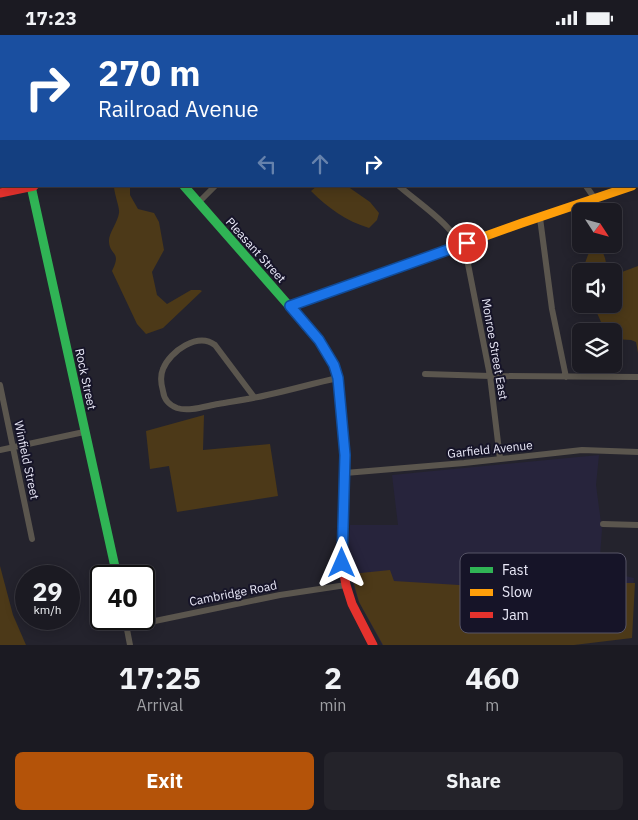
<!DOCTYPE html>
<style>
:root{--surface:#1b1a22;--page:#24232a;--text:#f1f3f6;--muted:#a0a1a5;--line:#393840;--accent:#b45309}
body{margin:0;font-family:"IBM Plex Sans",sans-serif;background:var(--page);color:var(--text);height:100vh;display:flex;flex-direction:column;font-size:19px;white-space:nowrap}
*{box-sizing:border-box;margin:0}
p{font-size:16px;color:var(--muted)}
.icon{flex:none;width:28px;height:28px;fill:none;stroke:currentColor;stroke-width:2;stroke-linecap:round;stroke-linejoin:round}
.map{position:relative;height:610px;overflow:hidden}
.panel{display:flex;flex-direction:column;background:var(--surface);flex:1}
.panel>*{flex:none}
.guide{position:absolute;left:0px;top:0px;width:639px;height:152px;box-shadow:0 2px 12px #0003,0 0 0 1px var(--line);background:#1a4fa0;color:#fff;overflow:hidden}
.needle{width:32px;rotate:126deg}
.controls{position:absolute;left:572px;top:168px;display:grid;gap:10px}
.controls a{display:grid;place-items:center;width:50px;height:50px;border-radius:8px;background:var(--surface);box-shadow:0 2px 12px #0003,0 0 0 1px var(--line);font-size:25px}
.speed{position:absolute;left:15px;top:530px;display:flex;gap:10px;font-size:25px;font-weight:700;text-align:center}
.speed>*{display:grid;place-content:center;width:65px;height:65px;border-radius:50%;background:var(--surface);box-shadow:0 2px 12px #0003,0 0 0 1px var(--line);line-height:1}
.speed small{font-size:12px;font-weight:400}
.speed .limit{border:2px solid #111;border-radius:8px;background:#fff;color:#111}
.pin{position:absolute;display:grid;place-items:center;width:42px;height:42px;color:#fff;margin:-21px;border:2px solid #fff;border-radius:50%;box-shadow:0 1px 5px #0007}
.me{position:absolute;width:55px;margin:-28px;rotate:0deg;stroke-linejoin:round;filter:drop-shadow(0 0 4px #0008)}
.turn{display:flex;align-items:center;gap:18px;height:105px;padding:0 15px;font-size:22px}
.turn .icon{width:65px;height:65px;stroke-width:2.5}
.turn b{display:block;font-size:35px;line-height:42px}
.lanes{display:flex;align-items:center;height:48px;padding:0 15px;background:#0003;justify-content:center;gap:25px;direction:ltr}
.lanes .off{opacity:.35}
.eta{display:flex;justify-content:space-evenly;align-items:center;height:85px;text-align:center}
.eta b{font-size:30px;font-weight:800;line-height:35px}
.cta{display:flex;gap:10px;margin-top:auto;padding:10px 15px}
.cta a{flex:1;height:58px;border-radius:8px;background:var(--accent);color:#fff;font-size:20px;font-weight:800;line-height:58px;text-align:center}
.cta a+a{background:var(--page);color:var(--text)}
.status{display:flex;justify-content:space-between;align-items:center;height:35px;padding:0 25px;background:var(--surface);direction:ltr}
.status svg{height:14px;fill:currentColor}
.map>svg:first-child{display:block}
.built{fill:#27243c}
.green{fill:#4c3918}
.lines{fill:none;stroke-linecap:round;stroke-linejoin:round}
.street{stroke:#5b564e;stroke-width:6}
.fast{stroke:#30b455;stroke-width:9}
.slow{stroke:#ff9f0a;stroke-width:9}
.jam{stroke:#e5322d;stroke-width:9}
.route-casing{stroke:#114b97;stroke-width:12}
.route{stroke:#1a73e8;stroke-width:9}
.labels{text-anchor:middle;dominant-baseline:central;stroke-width:4;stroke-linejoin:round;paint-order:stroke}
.street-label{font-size:12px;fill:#eae9f8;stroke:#161428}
.key{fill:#161428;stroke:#565466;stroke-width:1}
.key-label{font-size:14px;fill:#eae9f8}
</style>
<div class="status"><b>17:23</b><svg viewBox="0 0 49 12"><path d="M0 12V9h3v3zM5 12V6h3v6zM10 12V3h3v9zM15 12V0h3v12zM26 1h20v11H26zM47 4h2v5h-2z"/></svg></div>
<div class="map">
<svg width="638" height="610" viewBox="0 0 638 610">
<rect width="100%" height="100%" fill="#24232d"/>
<path class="built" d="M599 420 596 450 602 495 599 535 634 543 630 602 530 610H382L359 567 353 551 348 514 350 490H398L392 440Z"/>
<path class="green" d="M114 151H130V160L138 174 154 178 159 187 164 215 152 237 157 260 167 269 191 255H200L202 256 163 293 146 299 137 289 112 236C122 216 110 221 109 207 108 199 118 187 119 178 120 173 114 159 114 151Z
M317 151H347L370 167 379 178 377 185 369 193C346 186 328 173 311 156Z
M594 210C605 214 606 226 607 236H581V267L572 231 583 232C587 225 588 216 594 210Z
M638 231V318L636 307 631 305 614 304V296H605L597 278 596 269H614V240Z
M204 380 203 415 270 409 278 461 177 477 169 431 150 434 146 396Z
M0 531 13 580 26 610H0Z
M390 535 394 546 475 551 562 558 600 548H635L632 603 574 610H383L359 567 351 539Z"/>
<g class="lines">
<path class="street" d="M216 0 218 1
M628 0 629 1
M90 1V0
M638 12V13
M399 151C422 171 453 190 466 219L490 341 500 424
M586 151 595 164
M198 168 215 151
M540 183 552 274 566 342
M425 339 490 341 638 342
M0 350 32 504
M254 362 215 310C198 297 170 316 163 334 160 341 161 349 163 356 164 364 169 370 177 373 189 377 206 371 218 369 235 366 251 364 267 360 291 355 314 348 338 343
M0 415 84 397
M345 438 464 428 582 415 638 417
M603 489 638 490
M125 584 130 610
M126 592 280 560 346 550"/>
<path class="fast" d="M293 1 295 0
M31 151 117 541
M184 151 319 305 334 330 340 357 341 374"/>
<path class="slow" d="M290 271 522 188 632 151"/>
<path class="jam" d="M0 14 1 15
M0 158 34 151
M341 374 345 420 342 528 346 550 352 569 373 610"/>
</g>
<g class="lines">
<defs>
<path id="route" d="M342 528 345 420 338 343 334 330 319 305 290 271 467 208"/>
</defs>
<use href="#route" class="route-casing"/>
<use href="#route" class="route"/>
</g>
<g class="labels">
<g class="street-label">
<text transform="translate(256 215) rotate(48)">Pleasant Street</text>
<text transform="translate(495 314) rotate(80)">Monroe Street East</text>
<text transform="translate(86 344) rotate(78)">Rock Street</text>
<text transform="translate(490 414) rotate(-6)">Garfield Avenue</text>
<text transform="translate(27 425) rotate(78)">Winfield Street</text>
<text transform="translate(233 558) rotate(-11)">Cambridge Road</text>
</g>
</g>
<rect x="460" y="518" width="166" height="80" rx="8" class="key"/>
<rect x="470" y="532" width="23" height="6" fill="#30b455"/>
<rect x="470" y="554" width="23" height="7" fill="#ff9f0a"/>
<rect x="470" y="577" width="23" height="6" fill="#e5322d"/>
<g class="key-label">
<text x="502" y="540">Fast</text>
<text x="502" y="562">Slow</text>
<text x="502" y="585">Jam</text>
</g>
</svg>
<div class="controls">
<a><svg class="needle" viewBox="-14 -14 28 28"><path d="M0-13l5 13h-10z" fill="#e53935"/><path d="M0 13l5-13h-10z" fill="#a0a1a5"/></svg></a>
<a><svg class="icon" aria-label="sound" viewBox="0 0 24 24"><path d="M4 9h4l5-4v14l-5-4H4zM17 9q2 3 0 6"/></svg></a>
<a><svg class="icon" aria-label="layers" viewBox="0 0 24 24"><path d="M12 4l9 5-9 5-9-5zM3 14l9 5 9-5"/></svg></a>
</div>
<div class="speed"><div>29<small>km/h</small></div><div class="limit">40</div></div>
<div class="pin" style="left:467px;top:208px;background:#d93025"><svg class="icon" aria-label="arrive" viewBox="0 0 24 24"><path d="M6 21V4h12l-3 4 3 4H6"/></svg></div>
<svg class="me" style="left:342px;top:528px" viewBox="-20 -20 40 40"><path d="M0-17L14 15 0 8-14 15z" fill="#1a73e8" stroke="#fff" stroke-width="4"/></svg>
<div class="guide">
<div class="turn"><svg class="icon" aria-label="right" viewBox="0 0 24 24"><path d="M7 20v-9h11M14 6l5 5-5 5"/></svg><div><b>270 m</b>Railroad Avenue</div></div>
<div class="lanes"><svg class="icon off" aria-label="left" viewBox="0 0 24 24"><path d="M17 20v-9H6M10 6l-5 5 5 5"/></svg><svg class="icon off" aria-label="ahead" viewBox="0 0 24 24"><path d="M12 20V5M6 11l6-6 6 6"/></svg><svg class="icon" aria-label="right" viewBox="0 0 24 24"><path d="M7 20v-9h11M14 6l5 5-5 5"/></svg></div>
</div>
</div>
<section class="panel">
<div class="eta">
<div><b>17:25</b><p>Arrival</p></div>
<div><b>2</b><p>min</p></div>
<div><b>460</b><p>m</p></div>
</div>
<div class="cta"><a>Exit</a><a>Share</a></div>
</section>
